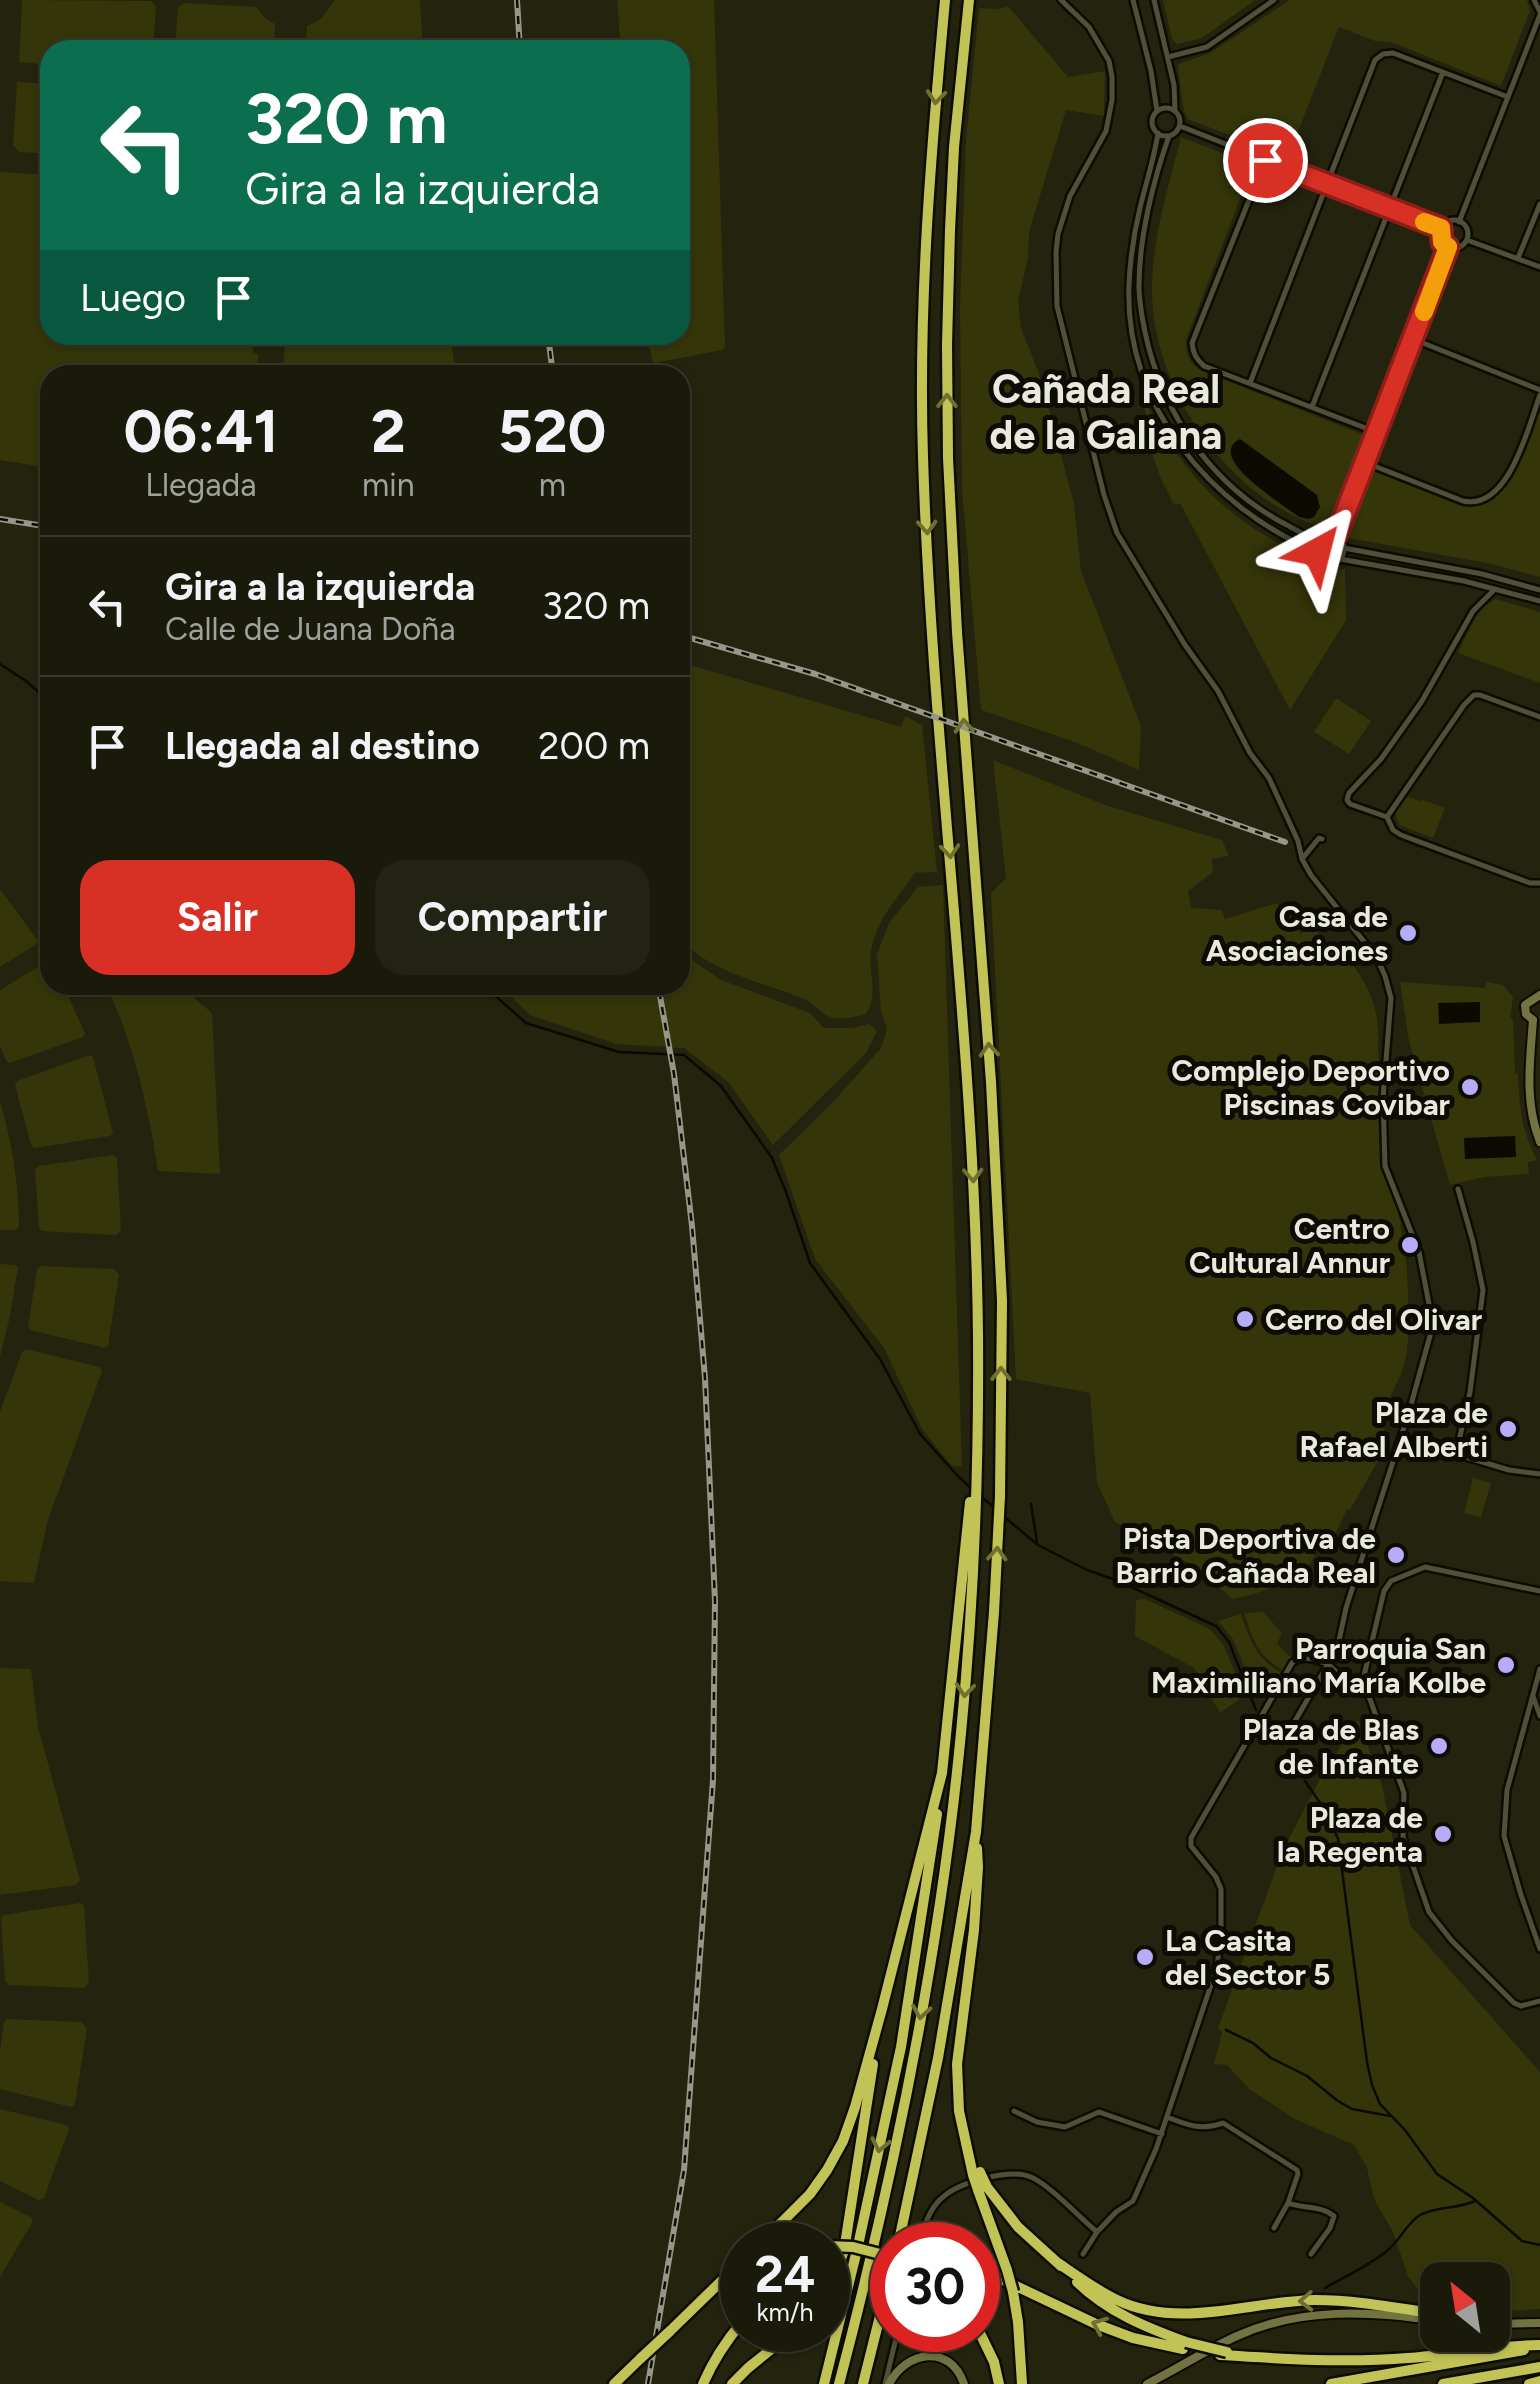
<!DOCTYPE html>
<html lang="es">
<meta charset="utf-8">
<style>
:root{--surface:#1a1a0a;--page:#232313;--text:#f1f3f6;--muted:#9fa19c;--line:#38382b;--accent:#d93025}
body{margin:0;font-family:Figtree,sans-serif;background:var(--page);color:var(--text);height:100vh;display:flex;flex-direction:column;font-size:38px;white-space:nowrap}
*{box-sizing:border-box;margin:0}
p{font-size:32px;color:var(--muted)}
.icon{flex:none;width:55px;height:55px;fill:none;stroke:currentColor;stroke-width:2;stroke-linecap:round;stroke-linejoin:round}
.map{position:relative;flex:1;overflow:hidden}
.side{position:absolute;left:40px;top:365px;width:650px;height:630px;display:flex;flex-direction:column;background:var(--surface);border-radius:30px;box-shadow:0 2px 8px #0004,0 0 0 2px var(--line)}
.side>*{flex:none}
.hud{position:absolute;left:40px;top:40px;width:650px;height:305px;border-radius:30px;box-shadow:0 2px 8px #0004,0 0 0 2px var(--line);background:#0b6e4f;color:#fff;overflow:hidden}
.needle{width:65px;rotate:330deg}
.buttons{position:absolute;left:1420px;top:2262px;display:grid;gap:20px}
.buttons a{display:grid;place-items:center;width:90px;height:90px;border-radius:20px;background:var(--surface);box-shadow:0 2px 8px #0004,0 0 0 2px var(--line);font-size:50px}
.speed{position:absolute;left:720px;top:2222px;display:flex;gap:20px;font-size:50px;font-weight:700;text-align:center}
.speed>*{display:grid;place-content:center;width:130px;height:130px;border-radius:50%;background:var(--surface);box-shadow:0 2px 8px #0004,0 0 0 2px var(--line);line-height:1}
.speed small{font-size:25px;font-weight:400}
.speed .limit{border:15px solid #d22;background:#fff;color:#111}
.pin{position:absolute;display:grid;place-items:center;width:85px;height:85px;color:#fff;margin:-42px;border:5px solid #fff;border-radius:50%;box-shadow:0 2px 10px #0007}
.me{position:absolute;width:110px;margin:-55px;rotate:38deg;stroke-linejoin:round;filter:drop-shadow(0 0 8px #0008)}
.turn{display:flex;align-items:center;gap:35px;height:210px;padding:0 40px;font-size:45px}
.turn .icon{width:130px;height:130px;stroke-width:2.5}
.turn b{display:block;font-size:70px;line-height:85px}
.then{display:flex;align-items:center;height:95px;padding:0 40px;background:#0003;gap:20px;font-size:38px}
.eta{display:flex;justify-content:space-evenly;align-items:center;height:170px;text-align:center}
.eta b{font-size:60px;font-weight:700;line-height:70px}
.action{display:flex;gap:20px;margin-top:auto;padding:20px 40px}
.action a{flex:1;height:115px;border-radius:30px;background:var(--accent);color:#fff;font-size:40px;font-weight:700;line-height:115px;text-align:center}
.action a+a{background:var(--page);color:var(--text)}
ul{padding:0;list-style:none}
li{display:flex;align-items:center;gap:30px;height:140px;padding:0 40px;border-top:2px solid var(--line)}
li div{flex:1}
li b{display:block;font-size:38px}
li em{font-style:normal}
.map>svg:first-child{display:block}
.green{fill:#35350a}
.water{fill:#0a0a00}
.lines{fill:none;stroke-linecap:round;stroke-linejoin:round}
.stream{stroke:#0a0a00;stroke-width:2.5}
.highway-tunnel{stroke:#41412d;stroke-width:10;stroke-dasharray:10 5;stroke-linecap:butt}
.street-casing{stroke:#0c0c00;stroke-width:10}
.secondary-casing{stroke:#0c0c00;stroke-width:12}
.highway-casing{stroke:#0c0c00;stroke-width:15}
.street{stroke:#4f5039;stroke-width:5}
.secondary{stroke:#727242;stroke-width:8}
.highway{stroke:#c2c356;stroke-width:10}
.rail-casing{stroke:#969786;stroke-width:6}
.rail{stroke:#0c0c04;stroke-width:2.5;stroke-dasharray:8;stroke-linecap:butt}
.highway-bridge-casing{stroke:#0c0c00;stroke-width:15;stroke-linecap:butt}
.highway-bridge{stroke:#c2c356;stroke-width:10}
.oneway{stroke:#707131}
.route-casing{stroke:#8d1f18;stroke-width:25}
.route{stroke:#d93025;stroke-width:18}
.slow{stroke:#f59e0b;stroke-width:18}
.poi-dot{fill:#b6acf8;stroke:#0c0c04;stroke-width:4}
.labels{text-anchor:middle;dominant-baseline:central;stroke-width:10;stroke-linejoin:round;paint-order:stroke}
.poi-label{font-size:30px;font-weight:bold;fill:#e9eadd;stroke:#0c0c04;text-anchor:end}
.district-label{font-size:40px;font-weight:bold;fill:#e9eadd;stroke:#0c0c04}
</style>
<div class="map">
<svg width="1540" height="2384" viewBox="0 0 1540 2384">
<rect width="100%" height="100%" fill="#23230e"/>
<path class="green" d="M22 0 151 1 156 7 153 50H50V65L19 62Z
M335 0H420L423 50H306L307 26 320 20Z
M617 0H714L725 347 722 350 655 363 652 361 648 335H680V50H621Z
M1163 0H1255L1202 38 1177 44 1172 39Z
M1290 0H1527L1530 11 1501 86 1391 42 1375 41 1339 27 1288 157 1187 119 1183 106 1178 68 1179 64 1210 53Z
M184 3 257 7 264 17 275 24 274 50H175L178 8Z
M1008 6 1068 77 1105 71 1104 116 1066 110 1029 232 1028 258 1018 301 1021 328 1041 379 1074 504 1081 571 1141 726 1139 770 1075 742 981 710 962 489 960 308 966 140 979 8 998 9Z
M17 82 50 84V154L19 152 13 145Z
M1181 137 1253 165 1186 340C1186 354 1189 362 1200 370L1364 435 1329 524 1322 527C1229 499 1154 390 1152 294 1151 241 1168 189 1181 137Z
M0 172 50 175V335H258V343L253 344V353L258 354 257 375H50V468L0 460Z
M286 335H450L456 375H282Z
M1140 392C1177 465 1222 519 1299 553 1309 557 1312 568 1322 571 1330 573 1337 569 1345 569L1346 620 1290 710 1180 503 1174 505 1161 479 1152 453 1156 450Z
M1540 408V577L1487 563 1348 538 1346 535 1372 470 1465 506C1512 512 1526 443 1540 408Z
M1496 599 1540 612V683L1458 653C1468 634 1475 608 1496 599Z
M680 662 901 727 905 716 922 725 937 872 915 873C897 898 877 919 871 951 868 971 879 996 866 1014 854 1017 839 1021 828 1016 818 1011 812 1001 802 998 769 984 696 969 680 934Z
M1336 698 1371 721 1349 754 1314 732Z
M993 760 1105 805 1222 840 1229 856 1212 859 1213 872 1188 891 1191 908 1222 910 1225 919 1277 903 1301 934 1311 925 1334 950 1340 946C1366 984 1381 1001 1378 1050L1384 1167 1400 1220 1407 1269 1409 1322 1407 1353 1402 1372 1387 1404 1384 1432 1376 1457 1379 1459 1350 1510 1347 1509 1328 1550 1316 1552C1315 1554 1310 1565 1308 1567 1293 1583 1254 1595 1233 1599L1185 1561 1115 1522 1097 1483 1090 1393 1016 1379 991 893 1006 878Z
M1408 796 1419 801 1424 800 1445 808 1433 838 1399 825 1395 812Z
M943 885 962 1467 952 1466 922 1429 884 1348 815 1259 779 1155 833 1102 881 1048 887 1029 881 1012 877 954 889 923 918 887Z
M0 889 38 941 37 944 0 967Z
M680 952 721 980 810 1013 824 1028H852L869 1024 877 1031 866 1053 773 1145 728 1082 684 1048 616 1044 530 1015 505 990 509 985H680Z
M47 961 50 962V985H63L85 1033 83 1037 10 1063 7 1062 0 1046V990Z
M1400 982 1485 988 1487 982 1503 985 1513 997 1510 1018 1513 1019 1515 1073 1518 1074C1519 1104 1522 1133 1537 1160L1528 1162 1529 1174 1484 1177 1450 1185 1409 1041Z
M106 985H179L212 1013 220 1174 158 1171C148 1106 134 1045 106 985Z
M89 1055 93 1057 113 1133 110 1136 35 1148 31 1145 15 1085 17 1081Z
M0 1101C12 1142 19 1184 19 1227L16 1230H0Z
M113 1155 117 1158 121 1231 115 1235 42 1231 39 1229 35 1170 38 1166Z
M0 1264 16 1265 18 1268 10 1316 0 1357Z
M40 1266 114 1269 119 1275 108 1346 105 1348 30 1330 28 1327 37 1269Z
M26 1349 100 1367 102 1371 48 1520 34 1583 0 1581V1412L22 1352Z
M1473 1478 1491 1483 1481 1517 1464 1513Z
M1145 1599 1210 1629 1223 1644 1240 1685 1241 1698 1220 1713 1194 1668 1135 1636 1136 1600Z
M1263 1612 1282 1633 1277 1644 1292 1658 1284 1671C1257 1655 1254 1642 1244 1613Z
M1241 1614C1251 1643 1255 1657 1283 1674L1270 1693 1256 1690 1249 1678 1233 1639 1218 1621Z
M0 1668 31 1669 38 1727 80 1880 76 1885 0 1895Z
M1358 1719 1382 1785 1410 1925 1540 2072V2309L1508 2311 1493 2310 1492 2280H1438L1437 2303 1426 2301 1408 2276 1393 2232 1374 2199 1367 2168 1354 2145 1295 2119 1249 2089 1227 2065 1214 2064 1222 2033 1218 2028 1283 1850 1320 1779Z
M80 1903 84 1906 89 1982 84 1988 9 1985 5 1981 1 1919 3 1915Z
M7 2019 82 2022 87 2029 75 2104 71 2107 0 2089V2052L4 2022Z
M0 2109 67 2125 69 2129 44 2198 39 2200 0 2181Z
M0 2202 31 2217 33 2221 0 2277Z"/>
<path class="water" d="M1240 439 1317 495 1320 507 1314 517 1309 519 1299 517C1284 505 1204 457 1240 439Z
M1480 1002V1022L1439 1024 1438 1003Z
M1515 1136 1516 1157 1465 1159 1464 1138Z"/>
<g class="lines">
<path class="stream" d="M0 664 26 681 50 702
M483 985 526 1023 619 1052 684 1055 721 1086 772 1158 786 1192 810 1263 880 1359 920 1434 957 1475 973 1490
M979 1495 996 1509
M1031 1504 1037 1542
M1002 1515 1038 1545 1087 1570 1116 1580 1216 1626 1229 1642 1256 1710
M1305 1781 1329 1816 1338 1839 1367 2062 1372 2085 1380 2104 1405 2130 1437 2174 1473 2198 1522 2241 1540 2245
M1226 2030 1253 2043 1271 2058 1307 2076 1338 2101 1352 2109 1390 2116
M1325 2288C1346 2276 1369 2266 1388 2250 1400 2240 1407 2223 1420 2215 1437 2206 1458 2209 1475 2201"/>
<path class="highway-tunnel" d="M828 2265 858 2257 877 2255"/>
<defs>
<path id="street" d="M1061 0 1089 27 1109 61 1112 77V100L1106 131 1070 196 1058 234 1056 252 1057 306 1104 495 1117 533 1185 645 1218 691 1250 753 1269 778 1298 841 1302 859 1311 875 1377 958 1385 976 1391 998 1383 1098 1385 1166 1419 1252 1433 1325 1409 1412 1346 1608 1337 1650 1328 1664C1315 1660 1304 1654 1292 1663L1191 1838V1846L1216 1877 1221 1889V1932L1217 1967 1156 2149 1133 2201 1116 2212 1097 2232 1083 2254
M1133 0 1151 71 1157 111
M1154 0 1174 85 1175 110
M1534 0 1540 12
M1168 57 1207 47 1274 0
M1152 122a14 14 0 1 1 28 0a14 14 0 1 1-28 0Z
M1180 126 1441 229
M1158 133C1154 159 1146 183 1140 208 1134 233 1130 259 1129 285 1124 405 1210 507 1317 552
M1169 136C1153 181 1139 238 1139 286 1139 301 1142 317 1145 332 1162 413 1211 485 1285 524 1296 530 1307 537 1319 540
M1265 160 1192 343C1193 353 1196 359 1204 366L1376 432
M1440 234a14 14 0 1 1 28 0a14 14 0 1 1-28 0Z
M1459 222 1540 15
M1467 240 1540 267
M1518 258 1540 204
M1413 339 1540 390
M1250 383 1375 60 1383 54 1393 53 1508 97
M1312 407 1443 72
M1364 462 1463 501C1509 511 1528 427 1540 395
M1316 549a14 14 0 1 1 28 0a14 14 0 1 1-28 0Z
M1336 536 1448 247
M1344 548 1482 574 1540 590
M1340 559 1464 581 1540 601
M1540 717 1480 695H1474L1464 705 1387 817 1393 830 1401 835 1530 883H1540
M1387 817 1350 804 1347 800 1349 793 1381 759 1422 701 1473 611 1495 589
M1302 859 1319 838 1322 839
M1458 1189 1473 1242 1483 1290 1470 1392 1456 1454 1509 1470 1540 1474
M1540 1591 1425 1567 1391 1581 1384 1591 1363 1680 1404 1793 1403 1837 1429 1912 1452 1941 1514 2003 1521 2006 1540 2001
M1540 1669 1507 1790 1504 1836 1521 1895 1540 1949
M1533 1696 1540 1716
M1310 1732 1295 1721 1328 1664 1346 1681
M1014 2111 1037 2122 1065 2127 1099 2112 1162 2134
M1167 2117C1187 2125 1202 2131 1223 2123L1297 2170 1298 2174 1288 2203 1274 2228
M1288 2203C1304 2209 1320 2205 1334 2216L1330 2228 1311 2254
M919 2245C923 2229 929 2208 943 2197 960 2182 1010 2168 1031 2177 1051 2186 1079 2217 1097 2232
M885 2384 898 2330"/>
<path id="secondary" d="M1533 1020C1530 1062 1524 1101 1540 1142
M1533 1020 1526 1014 1525 1005 1540 995
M1492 2324 1540 2323
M889 2384C906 2351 950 2343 964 2384
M1147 2384C1177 2369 1206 2350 1237 2336 1301 2307 1370 2311 1438 2321"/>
<path id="highway" d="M973 2175 959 2111 957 2064 974 1930 978 1867 977 1848
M987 2187 1018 2227 1061 2266
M978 2190 1007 2270
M759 2245 810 2194 827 2170 843 2141 855 2107 882 2009 942 1773 970 1502
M898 2245 938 2058 976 1832 994 1612 1000 1496 1002 1301 991 1082 957 632 948 458 947 345 950 230 954 147 969 0
M1058 2263C1077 2276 1096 2290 1117 2300 1180 2330 1250 2301 1315 2300 1356 2300 1397 2308 1438 2314
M978 2268 1096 2324 1133 2338 1183 2349
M1077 2282C1108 2312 1145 2327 1186 2342
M828 2292 844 2251 873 2064
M1013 2292 1018 2322 1022 2384
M1492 2324 1493 2325
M978 2329 994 2362 999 2384
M669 2332 742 2261
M1220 2355C1283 2359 1345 2363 1408 2358 1452 2355 1495 2345 1540 2345
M614 2384 641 2358
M703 2384C713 2361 726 2341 742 2322
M732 2384 748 2368 795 2330
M824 2384 857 2250 901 2047 937 1814
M839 2384C895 2171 940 1952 961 1733 974 1601 979 1468 978 1336 975 1042 932 751 923 457 918 305 931 152 945 0
M863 2384 892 2268
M1331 2384 1524 2350
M1443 2384 1540 2367
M1529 2384 1540 2381"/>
</defs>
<use href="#street" class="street-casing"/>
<use href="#secondary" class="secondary-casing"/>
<use href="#highway" class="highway-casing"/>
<use href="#street" class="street"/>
<use href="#secondary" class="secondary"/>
<use href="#highway" class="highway"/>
<defs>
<path id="rail" d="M517 0 520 50
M548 335 553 375
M0 519 50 527
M680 635 815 674 1285 842
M648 2384 684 2170 713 1780 715 1601 705 1378 692 1226 674 1074 658 985"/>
</defs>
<use href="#rail" class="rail-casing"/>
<use href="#rail" class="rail"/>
<defs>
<path id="highway-bridge" d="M980 2172 987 2187
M973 2175 978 2190
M828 2246 853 2247 892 2257
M1007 2270 1013 2292
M1186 2342 1227 2352
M641 2358 669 2332"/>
</defs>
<use href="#highway-bridge" class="highway-bridge-casing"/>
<use href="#highway-bridge" class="highway-bridge"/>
</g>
<defs><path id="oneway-chevron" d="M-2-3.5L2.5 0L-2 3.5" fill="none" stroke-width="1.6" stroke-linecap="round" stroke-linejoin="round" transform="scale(2.5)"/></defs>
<g class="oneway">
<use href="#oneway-chevron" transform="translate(936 97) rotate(96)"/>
<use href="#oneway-chevron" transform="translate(947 401) rotate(-90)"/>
<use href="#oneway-chevron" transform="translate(927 527) rotate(87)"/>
<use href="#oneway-chevron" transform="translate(964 726) rotate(-94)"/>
<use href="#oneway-chevron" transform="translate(950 851) rotate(85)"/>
<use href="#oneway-chevron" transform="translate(989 1050) rotate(-94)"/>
<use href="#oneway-chevron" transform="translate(973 1175) rotate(87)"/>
<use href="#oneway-chevron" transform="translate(1001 1374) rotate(-90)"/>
<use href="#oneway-chevron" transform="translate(997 1554) rotate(-87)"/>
<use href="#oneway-chevron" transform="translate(965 1690) rotate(95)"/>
<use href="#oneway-chevron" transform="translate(921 2012) rotate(99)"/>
<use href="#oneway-chevron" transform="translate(880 2145) rotate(102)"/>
<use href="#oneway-chevron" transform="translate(1306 2301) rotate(178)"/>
<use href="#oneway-chevron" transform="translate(1099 2325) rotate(-158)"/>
</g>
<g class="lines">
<defs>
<path id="route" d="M1265 160 1441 228 1442 242 1448 247 1337 534C1328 538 1316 536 1317 552"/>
</defs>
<use href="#route" class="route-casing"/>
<use href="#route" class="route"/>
<path class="slow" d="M1424 312 1448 247 1442 242 1441 228 1424 222"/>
</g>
<g class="poi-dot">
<circle cx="1408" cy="933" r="10"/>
<circle cx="1470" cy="1087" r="10"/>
<circle cx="1410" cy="1245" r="10"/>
<circle cx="1245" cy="1319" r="10"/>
<circle cx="1508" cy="1429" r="10"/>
<circle cx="1396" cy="1555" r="10"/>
<circle cx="1506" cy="1665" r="10"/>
<circle cx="1439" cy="1746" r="10"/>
<circle cx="1443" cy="1834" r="10"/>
<circle cx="1145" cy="1957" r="10"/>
</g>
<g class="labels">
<g class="poi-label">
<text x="1388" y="916">Casa de<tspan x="1388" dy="34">Asociaciones</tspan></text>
<text x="1450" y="1070">Complejo Deportivo<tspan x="1450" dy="34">Piscinas Covibar</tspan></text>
<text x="1390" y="1228">Centro<tspan x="1390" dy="34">Cultural Annur</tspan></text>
<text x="1265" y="1319" text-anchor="start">Cerro del Olivar</text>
<text x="1488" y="1412">Plaza de<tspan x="1488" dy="34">Rafael Alberti</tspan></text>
<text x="1376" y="1538">Pista Deportiva de<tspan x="1376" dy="34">Barrio Cañada Real</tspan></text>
<text x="1486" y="1648">Parroquia San<tspan x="1486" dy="34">Maximiliano María Kolbe</tspan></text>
<text x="1419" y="1729">Plaza de Blas<tspan x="1419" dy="34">de Infante</tspan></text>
<text x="1423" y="1817">Plaza de<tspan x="1423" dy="34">la Regenta</tspan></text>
<text x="1165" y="1940" text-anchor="start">La Casita<tspan x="1165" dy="34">del Sector 5</tspan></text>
</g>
<g class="district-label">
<text x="1106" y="389">Cañada Real<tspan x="1106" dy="46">de la Galiana</tspan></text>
</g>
</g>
</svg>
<div class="buttons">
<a><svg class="needle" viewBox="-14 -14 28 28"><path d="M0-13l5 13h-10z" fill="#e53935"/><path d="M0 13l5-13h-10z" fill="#9fa19c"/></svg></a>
</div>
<div class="speed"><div>24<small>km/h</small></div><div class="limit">30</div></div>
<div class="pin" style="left:1265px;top:160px;background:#d93025"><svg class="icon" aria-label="arrive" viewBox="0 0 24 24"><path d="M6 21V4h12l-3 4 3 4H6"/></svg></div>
<svg class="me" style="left:1317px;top:552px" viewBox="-20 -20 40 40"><path d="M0-17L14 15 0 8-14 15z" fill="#d93025" stroke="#fff" stroke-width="4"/></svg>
<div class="hud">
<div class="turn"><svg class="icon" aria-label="left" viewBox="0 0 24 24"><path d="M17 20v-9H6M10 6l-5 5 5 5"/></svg><div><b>320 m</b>Gira a la izquierda</div></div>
<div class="then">Luego<svg class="icon" aria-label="arrive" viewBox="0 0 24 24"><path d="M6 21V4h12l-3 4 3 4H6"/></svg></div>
</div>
<section class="side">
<div class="eta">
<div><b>06:41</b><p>Llegada</p></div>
<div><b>2</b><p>min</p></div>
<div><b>520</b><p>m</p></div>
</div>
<ul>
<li><svg class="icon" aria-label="left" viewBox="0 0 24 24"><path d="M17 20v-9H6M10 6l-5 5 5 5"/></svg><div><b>Gira a la izquierda</b><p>Calle de Juana Doña</p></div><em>320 m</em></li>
<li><svg class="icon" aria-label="arrive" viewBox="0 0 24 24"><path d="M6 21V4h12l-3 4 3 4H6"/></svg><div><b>Llegada al destino</b></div><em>200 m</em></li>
</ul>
<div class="action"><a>Salir</a><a>Compartir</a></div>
</section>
</div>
